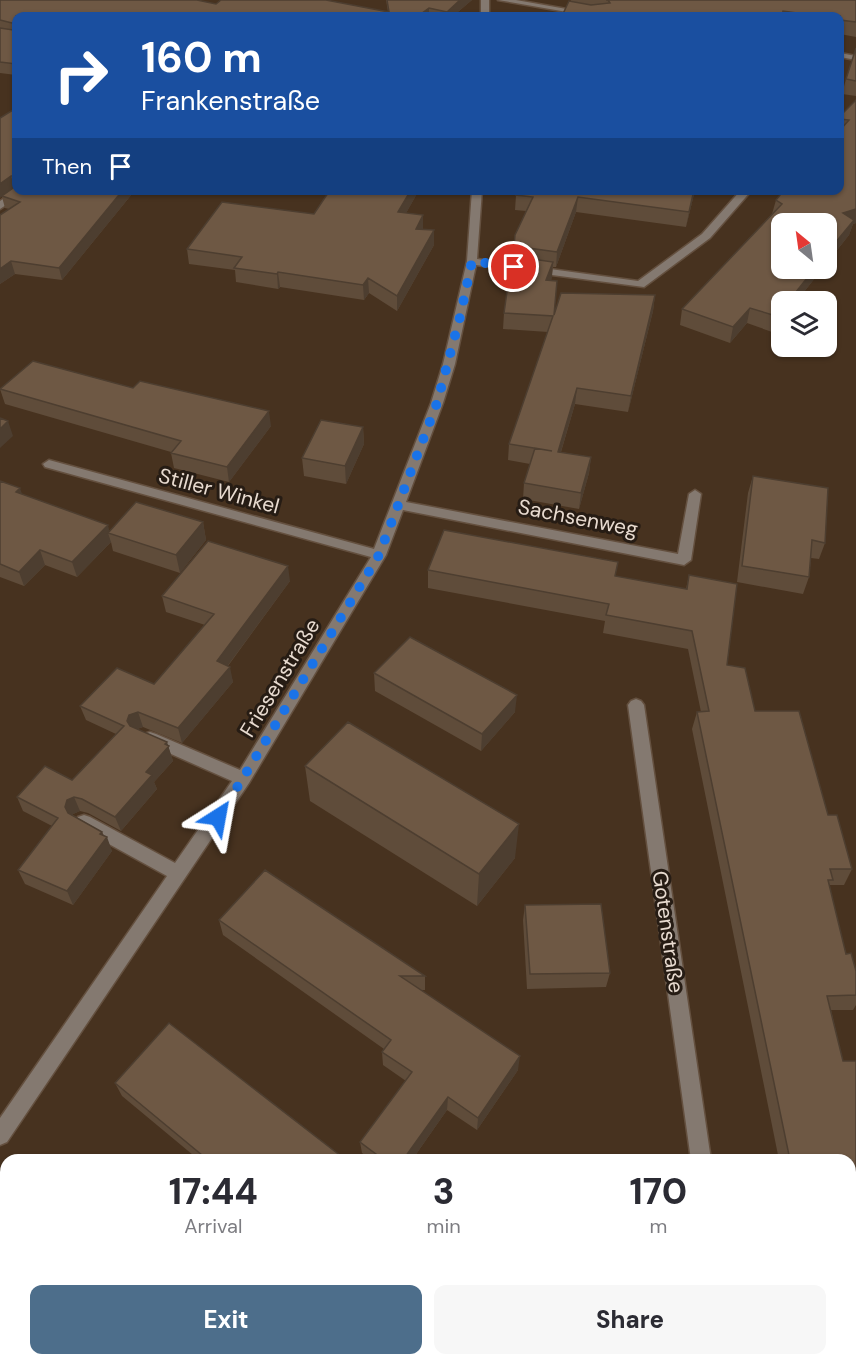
<!DOCTYPE html>
<meta charset="utf-8">
<style>
:root{--surface:#fff;--page:#f7f7f7;--text:#2b2b33;--muted:#7c7c81;--accent:#4d6e8b}
body{margin:0;font-family:"DM Sans",sans-serif;background:var(--page);color:var(--text);height:100vh;display:flex;flex-direction:column;font-size:22px;white-space:nowrap}
*{box-sizing:border-box;margin:0}
p{font-size:20px;color:var(--muted)}
.icon{flex:none;width:33px;height:33px;fill:none;stroke:currentColor;stroke-width:2;stroke-linecap:round;stroke-linejoin:round}
.map{position:relative;flex:1;overflow:hidden}
.details{position:absolute;left:0px;top:1154px;width:856px;height:212px;display:flex;flex-direction:column;background:var(--surface);border-radius:18px 18px 0 0;box-shadow:0 2px 4px #0004}
.details>*{flex:none}
.guide{position:absolute;left:12px;top:12px;width:832px;height:183px;border-radius:12px;box-shadow:0 2px 4px #0004;background:#1a4fa0;color:#fff;overflow:hidden}
.needle{width:39px;rotate:331deg}
.controls{position:absolute;left:771px;top:213px;display:grid;gap:12px}
.controls a{display:grid;place-items:center;width:66px;height:66px;border-radius:12px;background:var(--surface);box-shadow:0 2px 4px #0004;font-size:30px}
.pin{position:absolute;display:grid;place-items:center;width:51px;height:51px;color:#fff;margin:-26px;border:3px solid #fff;border-radius:50%;box-shadow:0 2px 6px #0007}
.me{position:absolute;width:66px;margin:-33px;rotate:34deg;stroke-linejoin:round;filter:drop-shadow(0 0 4px #0008)}
.turn{display:flex;align-items:center;gap:21px;height:126px;padding:0 30px;font-size:27px}
.turn .icon{width:78px;height:78px;stroke-width:2.5}
.turn b{display:block;font-size:42px;line-height:51px}
.then{display:flex;align-items:center;height:57px;padding:0 30px;background:#0003;gap:12px;font-size:22px}
.eta{display:flex;justify-content:space-evenly;align-items:center;height:102px;text-align:center}
.eta b{font-size:36px;font-weight:800;line-height:42px}
.cta{display:flex;gap:12px;margin-top:auto;padding:12px 30px}
.cta a{flex:1;height:69px;border-radius:12px;background:var(--accent);color:#fff;font-size:24px;font-weight:800;line-height:69px;text-align:center}
.cta a+a{background:var(--page);color:var(--text)}
.map>svg:first-child{display:block}
.lines{fill:none;stroke-linecap:round;stroke-linejoin:round}
.minor-casing{stroke:#64503f;stroke-width:3}
.minor{fill:#847970;fill-rule:evenodd}
.wall{fill:#5f4c3a}
.shaded-wall{fill:#4d3e30}
.building{fill:#6e5844;stroke:#4d3e30;stroke-width:1.5}
.route{stroke:#1a73e8;stroke-width:10;stroke-dasharray:0 18}
.labels{text-anchor:middle;dominant-baseline:central;stroke-width:6;stroke-linejoin:round;paint-order:stroke}
.street-label{font-size:21px;fill:#e8dbd0;stroke:#261c14}
</style>
<div class="map">
<svg width="856" height="1364" viewBox="0 0 856 1364">
<rect width="100%" height="100%" fill="#47321f"/>
<g class="lines">
<defs>
<path id="minor" d="M481 0H489V16H481Z
M498 0H516L606 16H590Z
M840 53 856 56V60L840 57Z
M16 190H28L0 209V201Z
M472 190H482L477 259 638 281 702 234 741 190H752L710 238 644 287 476 265 455 364 443 403 406 502 678 554 689 494 695 490 701 494 691 560 684 565 403 510 386 555 249 783 7 1142 0 1145V1118L167 876 78 827 76 822 78 817 84 815 90 817 175 863 232 781 144 742 142 738 144 734 150 732 156 734 240 770 371 557 45 467 43 464 49 460 374 549 431 403 443 364 467 261Z
M636 699 641 701 644 705 711 1160H691L628 705 631 701Z
M0 1236 6 1238V1260L0 1258Z
M718 1359H740L741 1364H719Z"/>
</defs>
<use href="#minor" class="minor-casing"/>
<use href="#minor" class="minor"/>
</g>
<path class="wall" d="M0 0 216 4 388 12 386 0H472L453 16H16V75L0 73Z
M571 0H856V37L840 34V16H562Z
M856 48V96L842 94 846 79Z
M856 100V223L853 224 849 235 796 302H782L772 332 747 323 730 343 680 325 682 309 772 214 776 200 840 190V116Z
M16 108V190H137L132 194 62 280 15 274 0 284V215L9 209 5 208 2 197Z
M330 190H419L406 213 423 215V230L434 245 397 311 369 293 364 300 280 287 278 289 236 282 235 270 189 264 187 249 314 214Z
M695 190 686 227 576 212 556 267H553L551 281 554 314 655 295 653 311 628 412 575 404 561 452 591 457 589 473 579 509 523 499 524 483 530 464 508 460 509 444 548 332 503 329 504 313 513 256 514 246 526 211 515 210 516 195Z
M0 389 271 426 229 482 174 468 171 453V452L5 404Z
M363 427 364 444 346 484 304 476 302 458Z
M753 476 825 543 819 559 811 558 809 577 803 594 737 582 748 493Z
M0 481 22 495 110 532 203 522 206 540 180 573 113 551 111 542 77 577 45 565 24 586 0 577Z
M444 530 618 562 615 577 686 589 689 575 737 584 727 665 745 668 755 711H799L828 815H837L852 869 844 885H830L829 886 846 954 851 953 856 971V1005L853 1010H831L843 1061H856V1364H819L818 1359H850V1160H779L692 729 697 712H701L688 649 603 633 605 621 428 588V570Z
M290 581 228 666 233 682 182 743 143 727 137 729 168 746 173 761 154 782 157 789 121 831 88 813 80 811 73 814V815L102 832 112 851 73 905 25 884 18 870 52 826 23 811 17 797 72 780 116 734 86 720 80 706 154 684 205 625 166 612 162 596Z
M374 673 515 712 481 751 375 691Z
M305 766 515 858 477 906 310 801Z
M525 905 610 973 606 987 527 989 523 920Z
M219 920 425 976V990H420L518 1070 477 1130 447 1110 412 1160H370L362 1153 360 1142 406 1081 383 1065 382 1052 384 1049 223 935Z
M115 1083 346 1160H199L122 1096Z"/>
<path class="shaded-wall" d="M460 0H472L453 16H447V12Z
M429 8V16H418Z
M11 176 15 188 0 198V184Z
M123 190H137L132 194 62 280 59 268Z
M411 190H419L399 226 398 212Z
M694 190H695L686 227 689 212Z
M578 197 576 212 556 267 557 252Z
M856 209V223L853 224 849 235 826 264V254L843 213Z
M423 215V230L416 229Z
M434 230V245L397 311V296Z
M11 261 15 274 0 284V269Z
M553 262 552 277 545 296 546 280Z
M815 268H823L796 302H788Z
M278 272 280 287 278 289 277 274Z
M368 278 369 293 364 300 363 285Z
M655 295 653 311 628 412 631 396Z
M750 308 747 323 730 343 733 327Z
M782 309V320L772 332 776 316Z
M577 388 575 404 556 468 558 452Z
M269 411 271 426 229 482 227 467Z
M8 421 13 436 0 448V429Z
M363 427 364 444 346 484 345 466Z
M591 457 589 473 579 509 581 493Z
M20 488 25 503 16 492Z
M203 522 206 540 180 573 176 555Z
M108 525 110 534 108 533 111 542 77 577 72 562Z
M40 550 45 565 24 586 19 572Z
M288 566 290 581 220 676 217 661Z
M230 667 233 682 182 743 178 728Z
M517 695 515 712 481 751 482 734Z
M138 712 143 727 134 730 132 736 127 721 129 715Z
M167 742 173 761 154 782 157 789 121 831 115 817Z
M74 797 80 811 73 814 71 821 65 807 67 800Z
M519 824 515 858 477 906 479 874Z
M102 832 105 839 107 837 112 851 73 905 67 891Z
M520 1056 518 1070 477 1130 478 1118Z
M448 1097 447 1110 412 1160H403Z"/>
<path class="building" d="M0 0H197L216 4 221 0H326L389 12 387 0H460L447 12 429 8 418 16H16V64L0 62V28L13 30 16 24 0 20Z
M606 0H856V22L840 20V16H819L783 11 782 16H562L569 1 591 5 610 3 608 0Z
M856 48V81L846 79Z
M856 100V209L843 213 854 220 826 254V224H782V268H815L788 302H782V309L776 316 750 308 733 327 682 309 782 204 776 200 784 190H840V130L849 120 840 119V116Z
M16 108V176H11L0 184V118Z
M16 186V190H123L59 268 11 261 0 269V215L20 202 2 196Z
M330 190H411L398 212 423 215 416 229 434 230 397 296 368 278 363 285 278 272 277 274 234 268 242 257 187 249 222 202 314 214Z
M518 190H694L689 212 578 197 557 252 514 246 515 235 533 197 516 195Z
M512 256 553 262 546 280 557 281 554 315 561 293 655 295 631 396 577 388 558 452 591 457 581 493 524 483 535 448 552 451 509 444 553 316 504 313Z
M33 361 133 388 140 381 269 411 227 467 171 453 181 441 0 389Z
M0 418 8 421 0 429Z
M321 420 363 427 345 466 302 458Z
M753 476 828 488 825 543 812 540 809 577 742 566Z
M0 481 20 488 16 492 108 525 72 562 40 550 19 572 0 564Z
M136 502 203 522 176 555 108 533Z
M444 530 618 562 615 576 687 589 689 575 737 584 727 665 745 668 755 711H799L828 815H837L852 869H830L833 880H828L846 954 851 953 856 971V995L827 996 843 1061H856V1364H831L830 1359H850V1160H790L697 712 709 711 692 631 606 615 609 604 428 570Z
M208 541 288 566 217 661 230 667 178 728 138 712 129 715 127 721 130 726 167 742 165 744 169 746 146 772 152 775 115 817 82 799 74 797 67 800 65 807 68 813 102 832 100 834 107 837 67 891 18 870 58 818 17 797 45 766 72 780 124 726 80 706 117 668 154 684 214 614 162 596Z
M410 637 517 695 482 734 374 673Z
M348 722 519 824 479 874 305 766Z
M265 870 425 976H400L520 1056 478 1118 448 1097 403 1160H384L360 1142 412 1072 382 1052 391 1040 219 920Z
M601 904 610 973 530 974 525 905Z
M169 1023 346 1160H208L115 1083Z"/>
<g class="lines">
<path class="route" d="M218 817 243 778 379 555 437 403 460 317 472 261 514 267"/>
</g>
<g class="labels">
<g class="street-label">
<text transform="translate(219 491) rotate(15)">Stiller Winkel</text>
<text transform="translate(578 518) rotate(11)">Sachsenweg</text>
<text transform="translate(280 678) rotate(-59)">Friesenstraße</text>
<text transform="translate(668 932) rotate(82)">Gotenstraße</text>
</g>
</g>
</svg>
<div class="controls">
<a><svg class="needle" viewBox="-14 -14 28 28"><path d="M0-13l5 13h-10z" fill="#e53935"/><path d="M0 13l5-13h-10z" fill="#7c7c81"/></svg></a>
<a><svg class="icon" aria-label="layers" viewBox="0 0 24 24"><path d="M12 4l9 5-9 5-9-5zM3 14l9 5 9-5"/></svg></a>
</div>
<div class="pin" style="left:514px;top:267px;background:#d93025"><svg class="icon" aria-label="arrive" viewBox="0 0 24 24"><path d="M6 21V4h12l-3 4 3 4H6"/></svg></div>
<svg class="me" style="left:218px;top:817px" viewBox="-20 -20 40 40"><path d="M0-17L14 15 0 8-14 15z" fill="#1a73e8" stroke="#fff" stroke-width="4"/></svg>
<div class="guide">
<div class="turn"><svg class="icon" aria-label="right" viewBox="0 0 24 24"><path d="M7 20v-9h11M14 6l5 5-5 5"/></svg><div><b>160 m</b>Frankenstraße</div></div>
<div class="then">Then<svg class="icon" aria-label="arrive" viewBox="0 0 24 24"><path d="M6 21V4h12l-3 4 3 4H6"/></svg></div>
</div>
<section class="details">
<div class="eta">
<div><b>17:44</b><p>Arrival</p></div>
<div><b>3</b><p>min</p></div>
<div><b>170</b><p>m</p></div>
</div>
<div class="cta"><a>Exit</a><a>Share</a></div>
</section>
</div>
